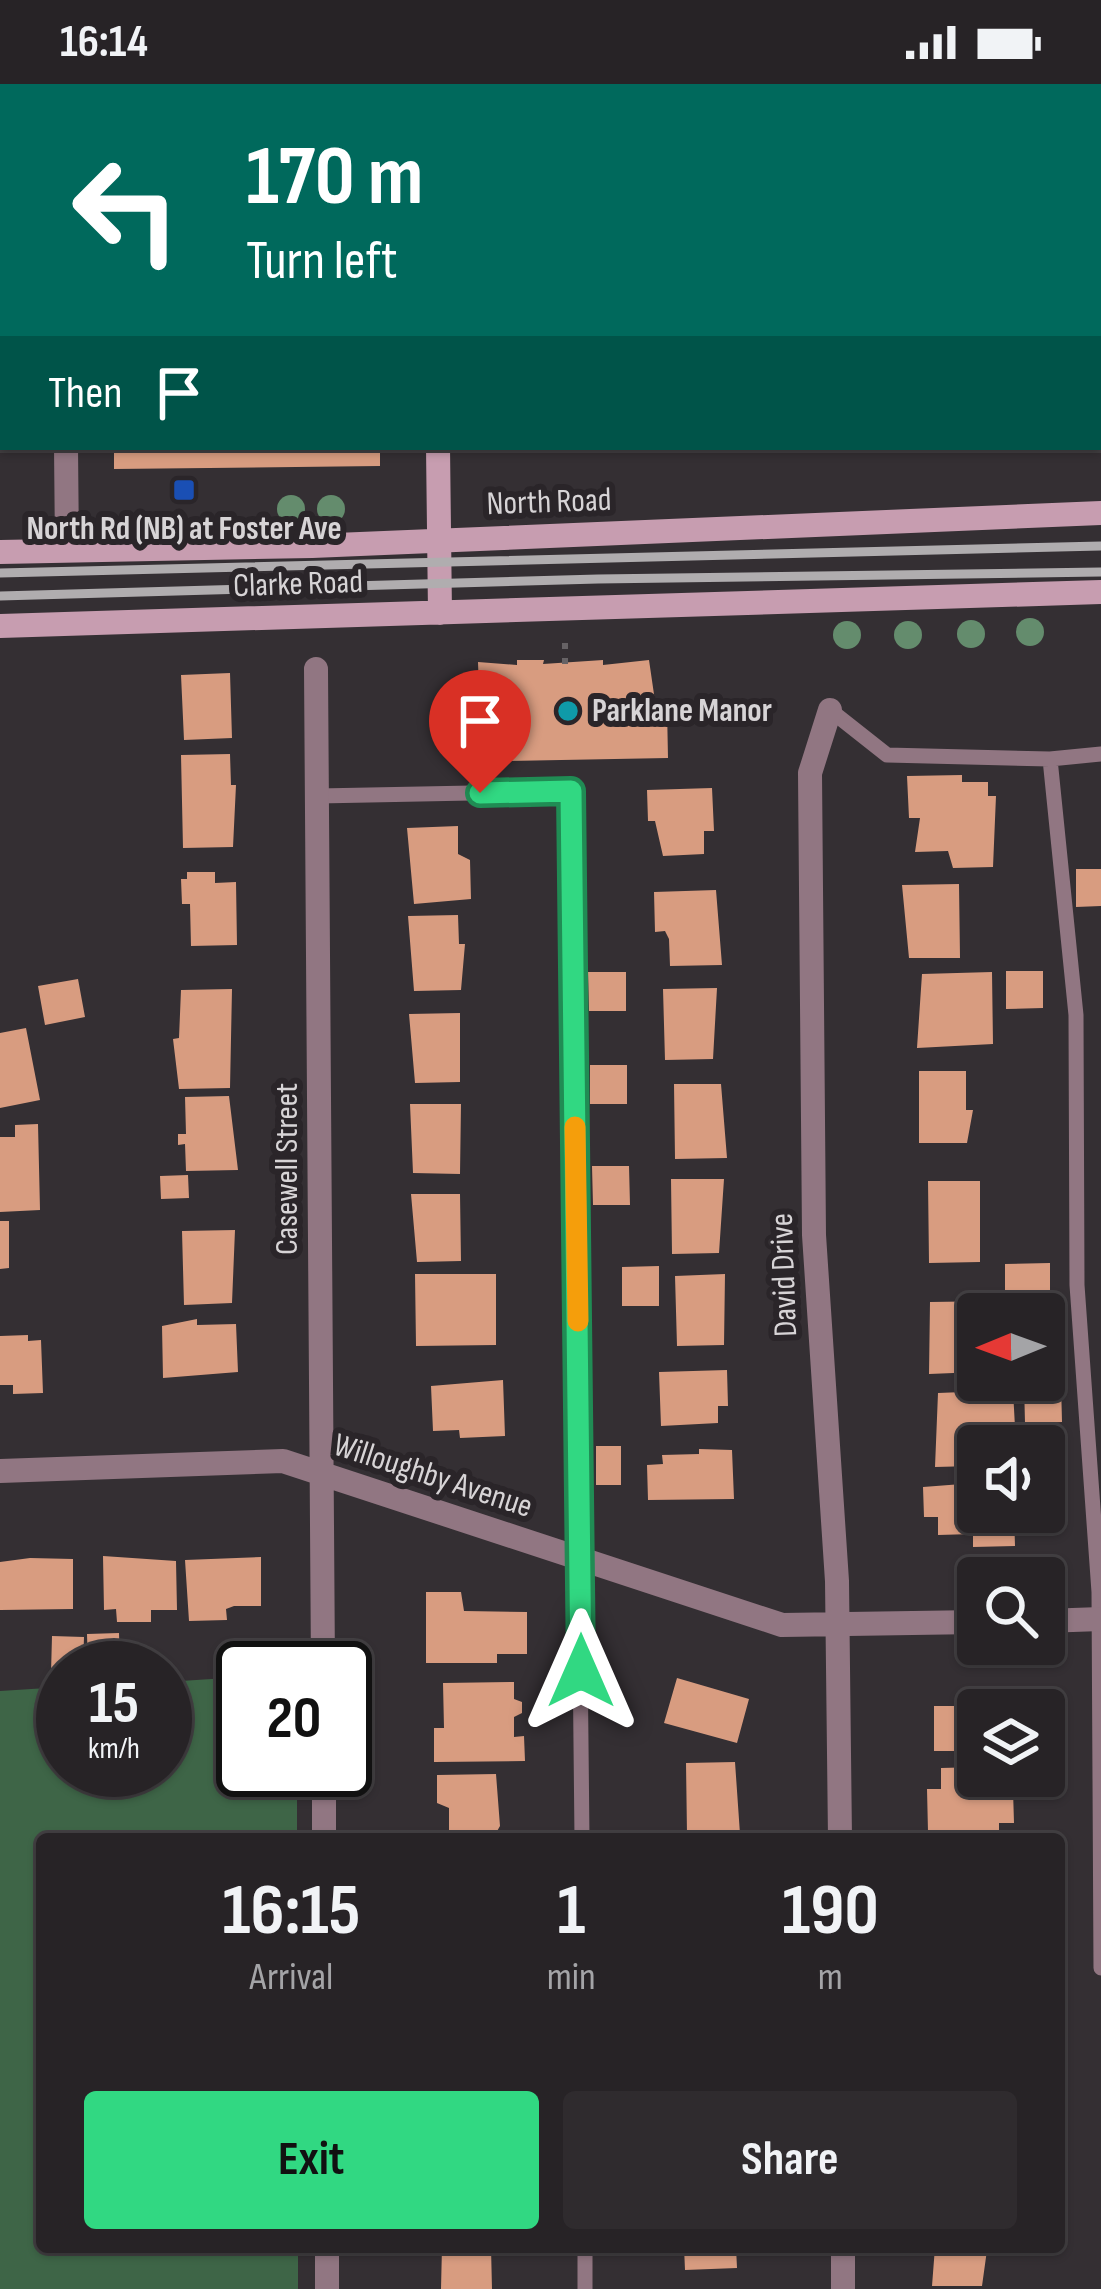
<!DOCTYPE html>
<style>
:root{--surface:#272326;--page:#2f2b2e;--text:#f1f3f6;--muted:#a4a4a7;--line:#434043;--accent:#31d882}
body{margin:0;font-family:"Sofia Sans Condensed",sans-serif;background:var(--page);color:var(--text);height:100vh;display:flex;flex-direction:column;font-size:45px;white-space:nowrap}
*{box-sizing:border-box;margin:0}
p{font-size:39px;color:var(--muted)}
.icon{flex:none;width:66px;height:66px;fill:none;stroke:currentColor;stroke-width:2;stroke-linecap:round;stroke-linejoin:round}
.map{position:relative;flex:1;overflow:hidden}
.details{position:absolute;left:36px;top:1749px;width:1029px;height:420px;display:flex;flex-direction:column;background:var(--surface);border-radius:12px;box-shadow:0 3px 9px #0004,0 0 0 3px var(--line)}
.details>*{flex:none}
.guide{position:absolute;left:0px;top:0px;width:1101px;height:366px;box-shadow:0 3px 9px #0004,0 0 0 3px var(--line);background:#00695c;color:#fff;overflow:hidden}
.needle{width:78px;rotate:269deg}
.controls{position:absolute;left:957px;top:1209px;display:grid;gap:24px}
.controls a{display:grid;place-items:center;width:108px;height:108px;border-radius:12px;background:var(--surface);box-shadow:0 3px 9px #0004,0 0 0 3px var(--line);font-size:60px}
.speed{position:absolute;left:36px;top:1557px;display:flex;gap:24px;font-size:60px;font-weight:700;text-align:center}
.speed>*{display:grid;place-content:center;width:156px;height:156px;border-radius:50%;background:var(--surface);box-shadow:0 3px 9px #0004,0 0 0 3px var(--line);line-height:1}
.speed small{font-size:30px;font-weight:400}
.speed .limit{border:6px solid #111;border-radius:18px;background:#fff;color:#111}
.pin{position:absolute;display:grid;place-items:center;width:102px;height:102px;color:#fff;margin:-123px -51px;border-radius:50% 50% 50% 0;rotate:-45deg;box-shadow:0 0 12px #0007}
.pin .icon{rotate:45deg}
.me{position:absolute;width:132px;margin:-66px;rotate:0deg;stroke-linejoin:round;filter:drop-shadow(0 0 9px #0008)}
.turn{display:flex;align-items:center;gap:42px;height:252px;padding:0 48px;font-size:54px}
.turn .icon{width:156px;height:156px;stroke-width:2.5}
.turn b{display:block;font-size:84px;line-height:102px}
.then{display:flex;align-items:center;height:114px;padding:0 48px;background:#0003;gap:24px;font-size:45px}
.eta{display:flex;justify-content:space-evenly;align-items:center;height:204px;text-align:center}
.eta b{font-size:72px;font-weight:700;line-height:84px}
.action{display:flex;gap:24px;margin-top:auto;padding:24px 48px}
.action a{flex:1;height:138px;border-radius:12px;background:var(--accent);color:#111;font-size:48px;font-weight:700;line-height:138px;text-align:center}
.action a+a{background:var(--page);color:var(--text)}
.status{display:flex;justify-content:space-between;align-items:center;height:84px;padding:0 60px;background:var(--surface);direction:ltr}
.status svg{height:33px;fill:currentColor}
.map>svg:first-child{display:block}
.green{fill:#3e6547}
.building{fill:#d89c80}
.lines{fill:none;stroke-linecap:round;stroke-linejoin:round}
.path{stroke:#666265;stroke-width:6;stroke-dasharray:6 9;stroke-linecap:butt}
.lane{stroke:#917682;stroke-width:15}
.street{stroke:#917682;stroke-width:24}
.secondary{stroke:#c79db0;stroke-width:24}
.rail{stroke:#b0adaf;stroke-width:9}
.tree{fill:#648c6d}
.route-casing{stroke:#208c54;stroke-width:30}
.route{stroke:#31d882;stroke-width:21}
.slow{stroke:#f59e0b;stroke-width:21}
.transit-dot{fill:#1a4fb4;stroke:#2a2529;stroke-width:4.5}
.culture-dot{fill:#0f9aa8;stroke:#2a2529;stroke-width:4.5}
.labels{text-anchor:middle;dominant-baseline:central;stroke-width:12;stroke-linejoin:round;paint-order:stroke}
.street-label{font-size:33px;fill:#d7d4d6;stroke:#2a2529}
.poi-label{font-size:33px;font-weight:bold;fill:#d7d4d6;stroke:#2a2529}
</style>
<div class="status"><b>16:14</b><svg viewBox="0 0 49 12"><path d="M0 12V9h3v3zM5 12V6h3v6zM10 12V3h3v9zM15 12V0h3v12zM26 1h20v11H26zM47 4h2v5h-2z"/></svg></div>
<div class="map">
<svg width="1101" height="2205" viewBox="0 0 1101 2205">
<rect width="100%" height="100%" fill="#342f33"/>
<path class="green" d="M243 1593V1686H297V1755H42V2163H298V2205H0V1607L63 1603V1686H165V1598Z"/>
<path class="building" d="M114 363H380V382L114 385Z
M517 576H544L543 580 603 576V581L649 576 656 624H667L668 674 458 678 457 630H469V609H479L478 578 517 581Z
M230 589 232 654 184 656 181 591Z
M230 670 231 701H236L233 763 183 764 181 671Z
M962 691V698H988V712H996L993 783 953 784 948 767 915 768 920 734H909L907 692Z
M712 704 714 747H704V770L663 772 655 737H648L647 706Z
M458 742V770L470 776 471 815 414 820 407 744Z
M1076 785H1101V822L1076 823Z
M187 788H215V799L236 798 237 861 191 862 190 820H182L181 795H187Z
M959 800 960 874H909L902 801Z
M716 806 722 881 670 882 669 855 665 847 655 848 654 808Z
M458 831 459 860H465L461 906 414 907 408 832Z
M1006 887H1043V924L1006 925Z
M588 888H626V927H589Z
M992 888 993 960 917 964 922 890Z
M78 895 85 933 45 941 38 902Z
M717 904 713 975 665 976 663 905Z
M232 905 230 1004 179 1005 173 955 179 954 181 906Z
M460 929V998L415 999 409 930Z
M26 944 40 1016 0 1024V949Z
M590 981H627V1020H590Z
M919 987H966V1026H973L967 1059H919Z
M674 1000H721L727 1074 675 1075Z
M229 1012 238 1086 186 1087 185 1060 178 1061V1050H186L185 1013Z
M410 1020H461L460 1090 413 1089Z
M38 1040 40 1126 0 1128V1053H15V1041Z
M592 1082H629L630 1121H593Z
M188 1091 189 1114 161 1115 160 1092Z
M671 1095H724L719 1169 672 1170Z
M928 1097H980V1178L929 1179Z
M411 1110H460L461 1177 417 1178Z
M0 1137H9V1184L0 1185Z
M235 1146 232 1219 184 1221 182 1147Z
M1050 1179V1207L1005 1208V1180Z
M659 1182V1222H622V1183Z
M415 1190H496V1261L416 1262Z
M725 1190 724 1261 677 1262 675 1192Z
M997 1217V1230H978V1288L929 1290 930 1218Z
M1051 1226 1055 1266 1044 1267V1227Z
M197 1235V1241L236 1240 238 1288 163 1294 162 1242Z
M28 1251V1257L41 1256 43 1309 13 1310V1301H0V1252Z
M727 1286 728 1322H718V1339L661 1342 659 1288Z
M503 1296 505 1352 460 1354 459 1346 433 1347 431 1302Z
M1024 1299H1061L1062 1338 1025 1339Z
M1013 1306 1016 1362H978V1386L973 1382 935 1383 938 1309Z
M596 1362H621V1401H596Z
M699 1365 732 1366 734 1415 648 1416 647 1381 663 1380 662 1371 699 1370Z
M975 1399 978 1428H1014L1015 1462 973 1463V1450L938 1451V1433H924L923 1403Z
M103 1472 176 1477 177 1526H151V1538H117L116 1525 104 1526Z
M261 1473V1522H234L226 1525 227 1536 189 1537 185 1476Z
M30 1474 73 1475V1525L0 1526V1478Z
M426 1508H461L464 1527 527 1528V1570H497V1579H426Z
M119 1549 120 1584H88L87 1550Z
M52 1552 84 1553 83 1584 51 1589Z
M677 1594 749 1615 737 1659 664 1639Z
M514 1598V1615L522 1618V1629L514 1633V1653L524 1652 525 1677 434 1678V1644H444L443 1599Z
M965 1614 1045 1617V1626H978V1667H934V1622H965Z
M735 1678 740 1750H687L686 1679Z
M978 1683V1692H1004V1706H1013L1014 1739H999V1755H939L938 1748H928L927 1705H941V1684Z
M496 1690 500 1742 496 1749H533V1755L449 1752V1724L437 1719V1691Z
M442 2163H491L492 2205H441Z
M684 2163H736L737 2184 685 2186Z
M935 2163 987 2166 982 2202H932Z"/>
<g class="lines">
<path class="path" d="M809 0V3
M565 580V553"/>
<path class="lane" d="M62 0V3
M830 626 887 671 1050 675 1101 670
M1050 675 1076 931 1077 1201 1099 1508 1101 1884
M318 712 571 707 582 1755
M585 2163V2205"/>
<path class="street" d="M0 64H3
M66 363 67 465
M316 585 323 1584
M830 626 810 689 814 1151 837 1497 840 1755
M0 1387 283 1377 782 1541 978 1538
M1044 1537 1101 1535
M324 1686V1755
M327 2163V2205
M843 2163V2205"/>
<path class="secondary" d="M438 0V3
M1098 78H1101
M438 363 440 529
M0 468 312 462 1101 429
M0 542 1101 508"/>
<path class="rail" d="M0 489 1101 462
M0 512 598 495 1101 488"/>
</g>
<g class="tree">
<circle cx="291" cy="425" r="14"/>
<circle cx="331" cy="425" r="14"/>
<circle cx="1030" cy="548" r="14"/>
<circle cx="971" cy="550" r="14"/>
<circle cx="847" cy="551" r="14"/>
<circle cx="908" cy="551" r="14"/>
</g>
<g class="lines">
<defs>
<path id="route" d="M480 709 571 707 581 1587"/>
</defs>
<use href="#route" class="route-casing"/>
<use href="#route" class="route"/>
<path class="slow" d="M575 1043 578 1237"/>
</g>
<rect class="transit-dot" x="172" y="394" width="24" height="24" rx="6"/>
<circle class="culture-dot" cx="568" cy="627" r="12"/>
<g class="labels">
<g class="street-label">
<text transform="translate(549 418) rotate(-2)">North Road</text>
<text transform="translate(298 500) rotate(-2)">Clarke Road</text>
<text transform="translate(287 1085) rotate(-90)">Casewell Street</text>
<text transform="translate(784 1191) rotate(-92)">David Drive</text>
<text transform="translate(433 1392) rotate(18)">Willoughby Avenue</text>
</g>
<g class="poi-label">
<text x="184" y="445">North Rd (NB) at Foster Ave</text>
<text x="592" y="627" text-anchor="start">Parklane Manor</text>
</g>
</g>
</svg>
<div class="controls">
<a><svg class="needle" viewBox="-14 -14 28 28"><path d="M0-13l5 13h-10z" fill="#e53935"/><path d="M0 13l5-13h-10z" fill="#a4a4a7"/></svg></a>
<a><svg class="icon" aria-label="sound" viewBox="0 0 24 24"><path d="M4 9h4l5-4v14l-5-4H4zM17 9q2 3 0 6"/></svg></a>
<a><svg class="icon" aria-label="search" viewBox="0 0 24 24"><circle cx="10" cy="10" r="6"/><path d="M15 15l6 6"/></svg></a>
<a><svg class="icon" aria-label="layers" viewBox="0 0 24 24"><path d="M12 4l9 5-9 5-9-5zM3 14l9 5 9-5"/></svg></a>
</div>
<div class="speed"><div>15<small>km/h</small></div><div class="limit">20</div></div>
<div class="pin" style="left:480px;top:709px;background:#d93025"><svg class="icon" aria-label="arrive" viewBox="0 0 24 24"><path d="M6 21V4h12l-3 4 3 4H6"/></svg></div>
<svg class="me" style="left:581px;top:1587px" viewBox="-20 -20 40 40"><path d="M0-17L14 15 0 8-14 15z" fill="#31d882" stroke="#fff" stroke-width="4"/></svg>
<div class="guide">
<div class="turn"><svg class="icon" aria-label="left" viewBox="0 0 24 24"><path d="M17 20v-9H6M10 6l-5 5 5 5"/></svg><div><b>170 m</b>Turn left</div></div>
<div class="then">Then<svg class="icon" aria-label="arrive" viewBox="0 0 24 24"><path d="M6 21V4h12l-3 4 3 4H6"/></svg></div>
</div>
<section class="details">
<div class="eta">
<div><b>16:15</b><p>Arrival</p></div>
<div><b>1</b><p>min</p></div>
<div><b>190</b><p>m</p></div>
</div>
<div class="action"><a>Exit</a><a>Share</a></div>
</section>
</div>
